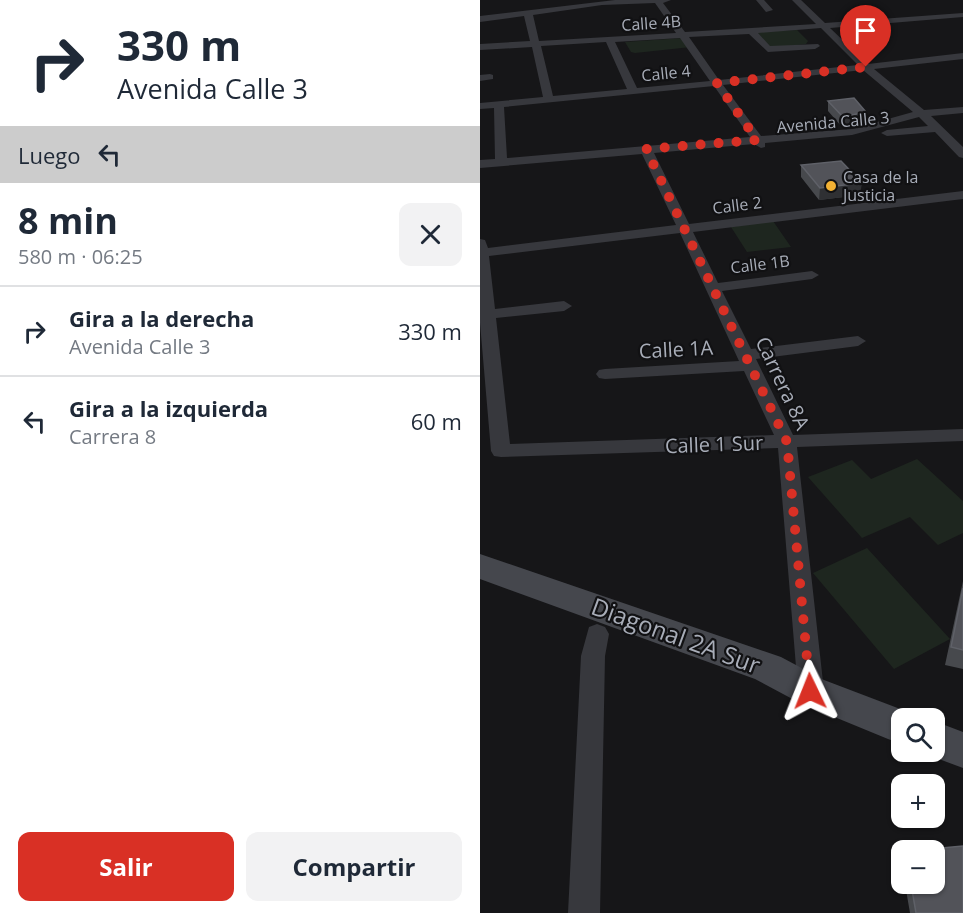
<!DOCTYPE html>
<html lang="es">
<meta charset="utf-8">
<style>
:root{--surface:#fff;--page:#f2f2f3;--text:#1f2937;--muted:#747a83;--line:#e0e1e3;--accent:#d93025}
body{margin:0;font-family:"Open Sans",sans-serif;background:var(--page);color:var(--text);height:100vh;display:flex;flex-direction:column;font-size:22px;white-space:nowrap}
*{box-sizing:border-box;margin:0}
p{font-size:20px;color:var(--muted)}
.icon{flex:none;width:33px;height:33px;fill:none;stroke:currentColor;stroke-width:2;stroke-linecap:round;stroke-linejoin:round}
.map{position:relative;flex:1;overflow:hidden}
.details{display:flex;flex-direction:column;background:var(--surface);width:480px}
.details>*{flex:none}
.guide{background:#fff;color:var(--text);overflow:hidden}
.tools{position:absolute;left:411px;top:708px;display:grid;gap:12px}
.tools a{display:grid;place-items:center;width:54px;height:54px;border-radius:12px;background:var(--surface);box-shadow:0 2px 4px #0004;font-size:30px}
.pin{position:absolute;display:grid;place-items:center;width:51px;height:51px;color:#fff;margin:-62px -26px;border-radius:50% 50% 50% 0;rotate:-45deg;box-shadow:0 0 6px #0007}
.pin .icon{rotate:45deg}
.me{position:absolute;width:66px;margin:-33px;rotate:358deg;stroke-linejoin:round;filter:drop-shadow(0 0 4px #0008)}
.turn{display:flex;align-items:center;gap:21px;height:126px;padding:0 18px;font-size:27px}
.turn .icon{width:78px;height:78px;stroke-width:2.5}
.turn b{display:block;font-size:42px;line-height:51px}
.then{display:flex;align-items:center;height:57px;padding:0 18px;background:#0003;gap:12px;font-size:22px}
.round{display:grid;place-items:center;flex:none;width:63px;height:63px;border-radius:12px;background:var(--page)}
.headline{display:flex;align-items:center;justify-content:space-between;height:102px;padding:0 18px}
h1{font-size:36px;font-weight:700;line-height:45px}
.primary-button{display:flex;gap:12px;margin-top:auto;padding:12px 18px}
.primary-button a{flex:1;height:69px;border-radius:12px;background:var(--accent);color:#fff;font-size:24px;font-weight:700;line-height:69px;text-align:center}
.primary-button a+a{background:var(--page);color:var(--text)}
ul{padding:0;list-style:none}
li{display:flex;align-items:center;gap:18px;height:90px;padding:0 18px;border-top:2px solid var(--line)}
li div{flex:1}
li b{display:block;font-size:22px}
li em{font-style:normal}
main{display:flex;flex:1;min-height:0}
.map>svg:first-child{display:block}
.green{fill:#1e261f}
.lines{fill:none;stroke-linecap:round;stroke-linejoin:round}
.minor{fill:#37383d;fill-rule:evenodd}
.secondary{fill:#45474d;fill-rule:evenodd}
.wall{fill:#47494d}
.shaded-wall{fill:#2f3033}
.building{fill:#525359;stroke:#5f6168;stroke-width:1.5}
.route{stroke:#d93025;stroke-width:10;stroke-dasharray:0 18}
.poi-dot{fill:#f2b134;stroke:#111113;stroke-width:2}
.labels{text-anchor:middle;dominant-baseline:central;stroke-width:4.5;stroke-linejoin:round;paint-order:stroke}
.far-street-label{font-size:16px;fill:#a8adb8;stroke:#111113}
.far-poi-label{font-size:16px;fill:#a8adb8;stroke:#111113;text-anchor:start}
.street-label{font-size:20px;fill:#a8adb8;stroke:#111113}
.near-street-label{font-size:24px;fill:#a8adb8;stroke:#111113}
</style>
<main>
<section class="details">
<div class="guide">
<div class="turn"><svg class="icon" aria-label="right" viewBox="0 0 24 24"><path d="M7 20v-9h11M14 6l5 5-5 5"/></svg><div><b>330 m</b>Avenida Calle 3</div></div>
<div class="then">Luego<svg class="icon" aria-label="left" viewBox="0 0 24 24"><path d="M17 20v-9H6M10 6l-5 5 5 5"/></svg></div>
</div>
<div class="headline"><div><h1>8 min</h1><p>580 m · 06:25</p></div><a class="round"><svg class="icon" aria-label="close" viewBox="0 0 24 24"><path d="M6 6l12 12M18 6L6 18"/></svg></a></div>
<ul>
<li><svg class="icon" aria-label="right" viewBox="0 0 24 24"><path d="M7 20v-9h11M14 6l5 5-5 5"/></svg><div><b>Gira a la derecha</b><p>Avenida Calle 3</p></div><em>330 m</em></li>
<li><svg class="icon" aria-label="left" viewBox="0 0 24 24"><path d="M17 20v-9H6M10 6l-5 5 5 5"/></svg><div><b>Gira a la izquierda</b><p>Carrera 8</p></div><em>60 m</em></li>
</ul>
<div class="primary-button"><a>Salir</a><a>Compartir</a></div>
</section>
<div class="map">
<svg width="483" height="913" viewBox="0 0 483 913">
<rect width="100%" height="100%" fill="#161618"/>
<path class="green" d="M317 30 328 41 326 44 291 48 277 32Z
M203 38 211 47 155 53 151 52 145 42Z
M293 221 311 247 267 252 251 227Z
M437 459 483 501V533L458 545 430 517 382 538 328 477 372 460 391 479Z
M387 548 470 639 414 669 333 573Z"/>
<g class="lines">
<path class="minor" d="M135 0H191L183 3 205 32 336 24 312 0H321L345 23 483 13V17L350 28 388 64 483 53V59L394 69 444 110 483 107V113L451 116 483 147V158L479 157 455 132 407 136 401 133 407 130 448 126 439 117 372 135 285 143V147L281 148 274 144 174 153 209 224 483 191V199L213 232 238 283 332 271 339 275 332 279 242 291 271 349 378 336 386 341 378 346 276 359 313 435 483 429V441L317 447 344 691 340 699 331 702 322 699 318 691 298 448 21 457 14 456 11 451 0 323V239L5 240 8 248 196 225 162 154 0 168V160L15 159 14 108 0 109V103L63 97 52 47 0 50V44L50 41 44 16 0 22V16ZM175 3 196 33 59 41 53 15 122 5ZM341 28 378 65 239 80 209 37 269 34 288 52 335 49 340 46 338 44 290 46 278 33ZM200 38 230 81 157 88 135 42ZM126 42 147 89 73 96 61 46ZM383 70 433 112 372 129 281 136 243 85ZM234 86 270 137 27 158 24 107ZM200 233 259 361 125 369 119 370 116 374 119 378 125 379 264 371 294 435 30 444 16 318 84 311 92 306 84 301 15 309 9 256Z
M276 0H284L293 10 286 12Z
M10 74 13 75V79L0 81V75Z
M117 624 125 627 129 634 125 656 120 913H88L101 656 109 627Z"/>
<path class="secondary" d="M0 554 301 657 344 680 436 715 437 718H422V744L408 739 318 702 275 679 0 579Z
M454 721 483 732V768L440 752H454Z"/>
</g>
<path class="wall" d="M348 101 386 112 385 123 362 127 348 111Z
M321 165 380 195 339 200 321 177Z
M483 581V669L465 665Z
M425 884H454L483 913H430Z"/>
<path class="shaded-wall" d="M386 112 385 123 362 127 363 117Z
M382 183 380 195 339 200 340 188Z"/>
<path class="building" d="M374 98 386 112 363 117 348 101Z
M361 161 382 183 340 188 321 165Z
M483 588V650L471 647Z
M483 846V913H436L431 884H454V850H440Z"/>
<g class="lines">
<path class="route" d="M330 691 307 442 166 149 277 140 237 83 386 67"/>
</g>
<circle class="poi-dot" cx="351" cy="186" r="6"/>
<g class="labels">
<g class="far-street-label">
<text transform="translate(171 23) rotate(-4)">Calle 4B</text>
<text transform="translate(186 73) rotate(-6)">Calle 4</text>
<text transform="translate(353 122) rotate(-5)">Avenida Calle 3</text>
<text transform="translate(257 205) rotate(-7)">Calle 2</text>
<text transform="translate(280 264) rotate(-7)">Calle 1B</text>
</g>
<g class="far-poi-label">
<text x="363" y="177">Casa de la<tspan x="363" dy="18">Justicia</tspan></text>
</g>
<g class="street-label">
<text transform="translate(196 349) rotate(-3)">Calle 1A</text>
<text transform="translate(303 383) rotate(65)">Carrera 8A</text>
<text transform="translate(234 444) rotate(-2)">Calle 1 Sur</text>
</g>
<g class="near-street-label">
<text transform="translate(196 635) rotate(20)">Diagonal 2A Sur</text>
</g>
</g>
</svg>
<div class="tools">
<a><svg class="icon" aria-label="search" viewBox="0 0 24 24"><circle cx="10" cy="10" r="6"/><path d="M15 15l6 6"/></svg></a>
<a>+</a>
<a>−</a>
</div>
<div class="pin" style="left:386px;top:67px;background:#d93025"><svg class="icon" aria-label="arrive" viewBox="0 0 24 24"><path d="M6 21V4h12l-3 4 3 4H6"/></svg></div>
<svg class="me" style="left:330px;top:691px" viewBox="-20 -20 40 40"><path d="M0-17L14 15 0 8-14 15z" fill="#d93025" stroke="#fff" stroke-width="4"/></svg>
</div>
</main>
